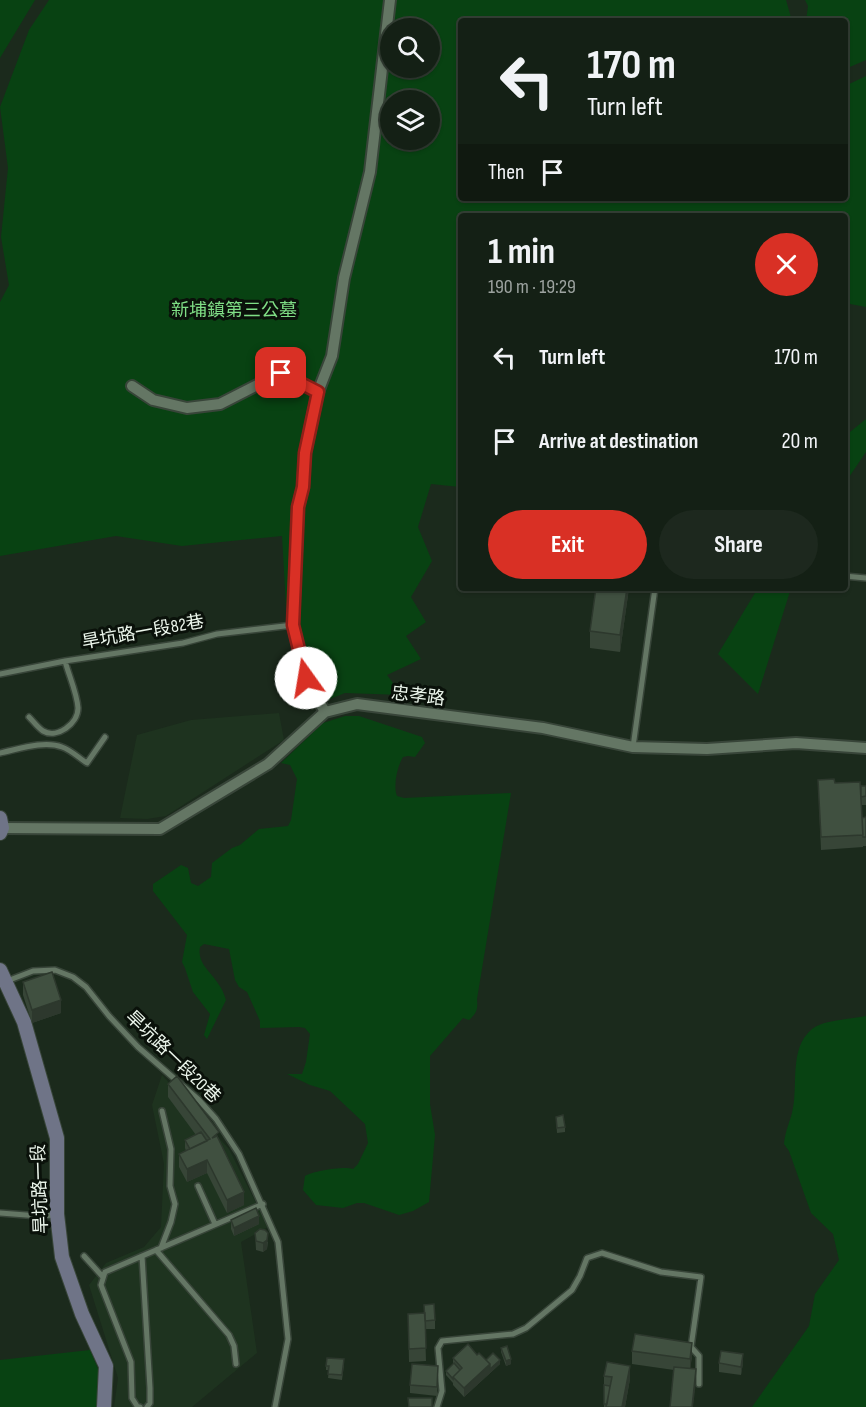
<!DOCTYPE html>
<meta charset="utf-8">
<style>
:root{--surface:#142015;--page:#1d281e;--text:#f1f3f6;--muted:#9da3a0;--line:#333e34;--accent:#d93025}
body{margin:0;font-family:"Sofia Sans Condensed","Noto Sans TC",sans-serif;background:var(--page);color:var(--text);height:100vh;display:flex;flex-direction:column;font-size:22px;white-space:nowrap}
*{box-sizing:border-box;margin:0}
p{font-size:20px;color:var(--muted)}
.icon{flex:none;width:33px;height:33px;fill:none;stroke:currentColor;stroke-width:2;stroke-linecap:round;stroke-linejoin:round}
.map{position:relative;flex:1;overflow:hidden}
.panel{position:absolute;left:458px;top:213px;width:390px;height:378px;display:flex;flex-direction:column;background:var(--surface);border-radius:6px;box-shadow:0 2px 4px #0004,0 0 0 2px var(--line)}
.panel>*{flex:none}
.guide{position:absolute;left:458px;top:18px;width:390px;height:183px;border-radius:6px;box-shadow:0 2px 4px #0004,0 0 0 2px var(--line);background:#142015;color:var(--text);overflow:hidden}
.fabs{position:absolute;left:380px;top:18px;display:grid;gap:12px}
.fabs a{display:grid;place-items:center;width:60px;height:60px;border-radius:50%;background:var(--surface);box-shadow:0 2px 4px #0004,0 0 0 2px var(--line);font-size:30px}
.pin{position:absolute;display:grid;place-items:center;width:51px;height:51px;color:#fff;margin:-26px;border-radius:12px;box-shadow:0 3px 9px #0006}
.me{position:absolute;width:66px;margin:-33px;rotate:347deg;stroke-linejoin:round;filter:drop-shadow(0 0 4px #0008)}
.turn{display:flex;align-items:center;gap:21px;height:126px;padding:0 30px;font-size:27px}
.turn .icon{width:78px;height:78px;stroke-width:2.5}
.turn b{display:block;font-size:42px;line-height:51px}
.then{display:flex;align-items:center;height:57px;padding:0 30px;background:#0003;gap:12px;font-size:22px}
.round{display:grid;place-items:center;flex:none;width:63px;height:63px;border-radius:32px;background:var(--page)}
.summary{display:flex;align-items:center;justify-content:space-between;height:102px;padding:0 30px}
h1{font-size:36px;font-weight:700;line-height:45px}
.action{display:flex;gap:12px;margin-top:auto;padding:12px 30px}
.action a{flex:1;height:69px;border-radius:36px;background:var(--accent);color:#fff;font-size:24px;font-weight:700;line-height:69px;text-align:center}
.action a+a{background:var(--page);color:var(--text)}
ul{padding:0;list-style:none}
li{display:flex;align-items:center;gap:18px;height:84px;padding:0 30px}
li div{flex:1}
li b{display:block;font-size:22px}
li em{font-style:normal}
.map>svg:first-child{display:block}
.built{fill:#1e331f}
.green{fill:#084212;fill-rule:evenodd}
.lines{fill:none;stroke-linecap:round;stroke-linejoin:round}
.lane-casing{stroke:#384539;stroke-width:8}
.street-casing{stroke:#384539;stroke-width:14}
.secondary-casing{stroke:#384539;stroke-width:16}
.lane{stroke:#647664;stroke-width:5}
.street{stroke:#647664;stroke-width:10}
.secondary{stroke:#6f7487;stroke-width:14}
.wall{fill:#374537}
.shaded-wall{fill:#2d382d}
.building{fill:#405040;stroke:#2d382d;stroke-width:1.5}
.route-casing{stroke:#8d1f18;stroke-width:15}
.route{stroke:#d93025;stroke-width:10}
.labels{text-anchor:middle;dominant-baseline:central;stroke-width:6;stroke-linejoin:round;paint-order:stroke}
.park-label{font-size:18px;fill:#7fde85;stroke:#0a110a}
.street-label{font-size:18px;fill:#ecf6ec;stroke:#0a110a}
</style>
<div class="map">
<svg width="866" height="1407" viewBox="0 0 866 1407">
<rect width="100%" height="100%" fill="#1b2a1c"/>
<path class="built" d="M279 713 284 740 166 816 147 819 120 818 137 735 191 720Z
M162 1075 229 1149 268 1227 241 1242 257 1353 192 1407H114L118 1378 89 1285 106 1263 144 1247 161 1227 164 1164 152 1105Z"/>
<path class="green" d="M0 0H35L0 58Z
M49 0H786L792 21H460V198H844L845 86 866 76V307L845 303 844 216H460V487L431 484 418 527 432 561 411 597 426 622 406 636 421 659 387 675 402 695 345 693 310 707 307 686 287 624 282 536 182 546 116 536 0 556V302L9 285 1 237 8 168 0 107 29 30ZM390 28H429V68H390ZM390 100H429V140H390Z
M805 0H866V60L845 69 844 21H806L808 6Z
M866 419V452L845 483V436Z
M758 588H791L758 694 718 654Z
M345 716H359L422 737 425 743 415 757 408 756 403 757C397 767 393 786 397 796L404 798 511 793 477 999C478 1009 477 1013 469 1020L463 1018 430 1056V1104L435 1135 429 1202 413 1211 399 1215 364 1203H357L343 1208 316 1205 303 1190 305 1176C314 1171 343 1166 353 1169L358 1164 368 1143 365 1124 330 1091 310 1085 287 1074H302L306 1062 310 1034 305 1028 299 1027 260 1028V1021L247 992 239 987 235 980 229 949 204 944 200 947C197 963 209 970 217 982 221 987 224 993 226 1000L207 1039 204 1035 210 1014 193 992 185 968 182 962 187 935 153 891V884L181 865 188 868 191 883 198 886 211 877 212 863 232 848 240 845 259 829 288 826 291 820 297 779 290 765 281 763 323 723Z
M866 1016V1407H752L809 1326 815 1294 839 1260 833 1234 811 1213 789 1151 784 1144C785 1132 789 1124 792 1113 799 1086 788 1049 812 1029 823 1020 852 1019 866 1016Z
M90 1350 99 1371 97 1407H0V1360Z"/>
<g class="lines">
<defs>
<path id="lane" d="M844 576 866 578
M0 674 65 661 183 643 217 634 293 625
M29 717C33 721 38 728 43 731 57 739 78 724 78 708 77 693 69 676 65 661
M633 747 655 588
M0 753C19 749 44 740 62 747 71 750 79 758 87 763L105 737
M7 981 33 971 55 970 73 977 86 987 109 1016 138 1047 199 1100 216 1119 239 1154 278 1242 288 1339 275 1407
M198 1186 215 1224
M0 1213 39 1216 55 1215
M161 1248 171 1222 175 1204 170 1186 171 1149 162 1111
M156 1250 229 1335 234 1346 236 1364
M84 1256 103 1277
M142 1256 150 1388V1403L147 1407
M140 1407 137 1406 132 1398 131 1362 101 1285 105 1272 263 1204
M437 1407 442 1391 438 1348 442 1341 513 1334 526 1328 572 1290 580 1276 587 1258 602 1253 661 1272 701 1277 691 1347 699 1356V1384"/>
<path id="street" d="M132 386 153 400 187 408 220 404 281 373 318 392
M325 712 306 678 293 625 298 507 303 487 305 453 318 392 332 356 344 278 370 172 390 0
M2 828 160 829 268 764 325 712 357 704 543 728 633 747 707 749 796 743 866 748"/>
<path id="secondary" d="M0 818 2 828 0 833
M0 970 24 1022 57 1138V1214L62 1257 82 1314 106 1366 104 1407"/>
</defs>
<use href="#lane" class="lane-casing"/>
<use href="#street" class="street-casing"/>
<use href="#secondary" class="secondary-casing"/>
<use href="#lane" class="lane"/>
<use href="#street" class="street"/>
<use href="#secondary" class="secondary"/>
</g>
<path class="wall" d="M596 588H629L620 652 590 648V631Z
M818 780 835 783 866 786V805H862V818L866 817V846H863V847L821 850Z
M23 982 61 1013 32 1023 23 995Z
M168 1084 219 1141 244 1205 227 1213 207 1173 187 1182 179 1167V1154L186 1151 185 1148V1140L196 1135 168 1097Z
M556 1117 565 1127V1132L557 1133Z
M231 1220 259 1224 234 1236 231 1229Z
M255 1233 268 1242 267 1249 263 1252 256 1250Z
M408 1314 435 1320V1329H425L426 1361 409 1362Z
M501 1348 511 1364 506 1366 501 1352Z
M632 1351 692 1356 690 1369 696 1382 674 1370 632 1364Z
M477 1355 486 1360 500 1364 464 1397 453 1385V1383L446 1375V1371L453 1365V1358Z
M719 1363H743L741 1375 719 1372Z
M344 1364 342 1380 328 1378 329 1370H326V1366Z
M438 1375 437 1396 410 1393V1385Z
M604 1376 630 1379 625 1407H604Z"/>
<path class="shaded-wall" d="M627 588H629L620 652V635Z
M61 1000V1013L32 1023V1010Z
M207 1160V1173L187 1182V1169Z
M244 1192V1205L227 1213V1200Z
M259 1216V1224L234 1236V1228Z
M268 1233 267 1249 263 1252V1243Z
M692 1343V1356L690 1372V1359Z
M743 1354V1363L741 1375V1367Z
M511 1359V1364L506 1366V1361Z
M500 1360V1364L464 1397V1388L490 1364Z
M630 1366V1379L625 1407H622Z
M696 1369V1382L693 1407H692Z"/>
<path class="building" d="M596 588H627L620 635 590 631Z
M834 779 835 783 860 782 863 835 821 837 818 780Z
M861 786H866V796L861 797Z
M866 817V837H863L862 818Z
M52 972 61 1000 32 1010 23 982Z
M177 1076 219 1132 212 1138 217 1136 244 1192 227 1200 207 1160 187 1169 179 1154 210 1139 168 1084Z
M563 1115 565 1127 557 1128 556 1117Z
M201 1132 207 1141 190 1149 185 1140Z
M256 1208 259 1216 234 1228 231 1220Z
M260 1229 265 1230 268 1233 267 1240 263 1243 256 1241 255 1233Z
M434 1304 435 1320 425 1321 424 1305Z
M425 1313 426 1348 409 1349 408 1314Z
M635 1334 692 1343 690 1359 632 1351Z
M468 1344 477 1355 479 1353 490 1364 464 1388 453 1377 462 1368 453 1358Z
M507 1346 511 1359 506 1361 501 1348Z
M721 1351 743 1354 741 1367 719 1363Z
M493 1353 500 1360 490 1369V1364L486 1360Z
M327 1358 344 1359 342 1375 328 1374 329 1366H326Z
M607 1362 630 1366 622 1407H606L612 1377 604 1376Z
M454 1363 460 1370 453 1377V1379L446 1371Z
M412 1364 438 1366 437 1387 410 1385Z
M674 1367 696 1369 692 1407H670Z
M604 1385 610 1386 607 1404H604Z
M408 1398H432V1407H409Z"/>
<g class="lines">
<defs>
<path id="route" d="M281 373 318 392 305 453 303 487 298 507 293 625 306 678"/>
</defs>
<use href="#route" class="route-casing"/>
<use href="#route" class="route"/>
</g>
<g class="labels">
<g class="park-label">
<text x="234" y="310">新埔鎮第三公墓</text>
</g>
<g class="street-label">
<text transform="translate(143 632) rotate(-10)">旱坑路一段82巷</text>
<text transform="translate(418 696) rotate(7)">忠孝路</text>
<text transform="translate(173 1057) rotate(44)">旱坑路一段20巷</text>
<text transform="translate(40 1189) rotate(-92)">旱坑路一段</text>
</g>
</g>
</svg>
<div class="fabs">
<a><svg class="icon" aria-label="search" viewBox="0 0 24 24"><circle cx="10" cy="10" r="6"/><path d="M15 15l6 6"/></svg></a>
<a><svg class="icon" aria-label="layers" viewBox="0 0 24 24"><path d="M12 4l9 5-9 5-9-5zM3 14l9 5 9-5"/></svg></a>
</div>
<div class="pin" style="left:281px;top:373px;background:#d93025"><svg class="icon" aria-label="arrive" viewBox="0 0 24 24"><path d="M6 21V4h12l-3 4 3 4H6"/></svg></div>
<svg class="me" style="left:306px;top:678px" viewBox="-20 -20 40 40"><circle r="19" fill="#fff"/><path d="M0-13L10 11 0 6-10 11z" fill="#d93025"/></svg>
<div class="guide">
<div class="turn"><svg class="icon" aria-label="left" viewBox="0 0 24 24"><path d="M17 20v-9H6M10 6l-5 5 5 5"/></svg><div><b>170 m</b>Turn left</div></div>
<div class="then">Then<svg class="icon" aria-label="arrive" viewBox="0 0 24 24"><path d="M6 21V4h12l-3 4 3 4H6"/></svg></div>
</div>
<section class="panel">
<div class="summary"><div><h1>1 min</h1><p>190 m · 19:29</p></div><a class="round" style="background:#d93025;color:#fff"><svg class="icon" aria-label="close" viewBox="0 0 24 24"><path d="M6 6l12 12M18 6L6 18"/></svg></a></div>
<ul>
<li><svg class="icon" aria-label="left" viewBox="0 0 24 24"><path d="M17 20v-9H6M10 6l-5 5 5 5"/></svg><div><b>Turn left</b></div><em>170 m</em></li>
<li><svg class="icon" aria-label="arrive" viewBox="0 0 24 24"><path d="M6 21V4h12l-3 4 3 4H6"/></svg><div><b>Arrive at destination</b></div><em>20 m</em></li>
</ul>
<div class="action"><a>Exit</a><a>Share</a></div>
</section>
</div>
